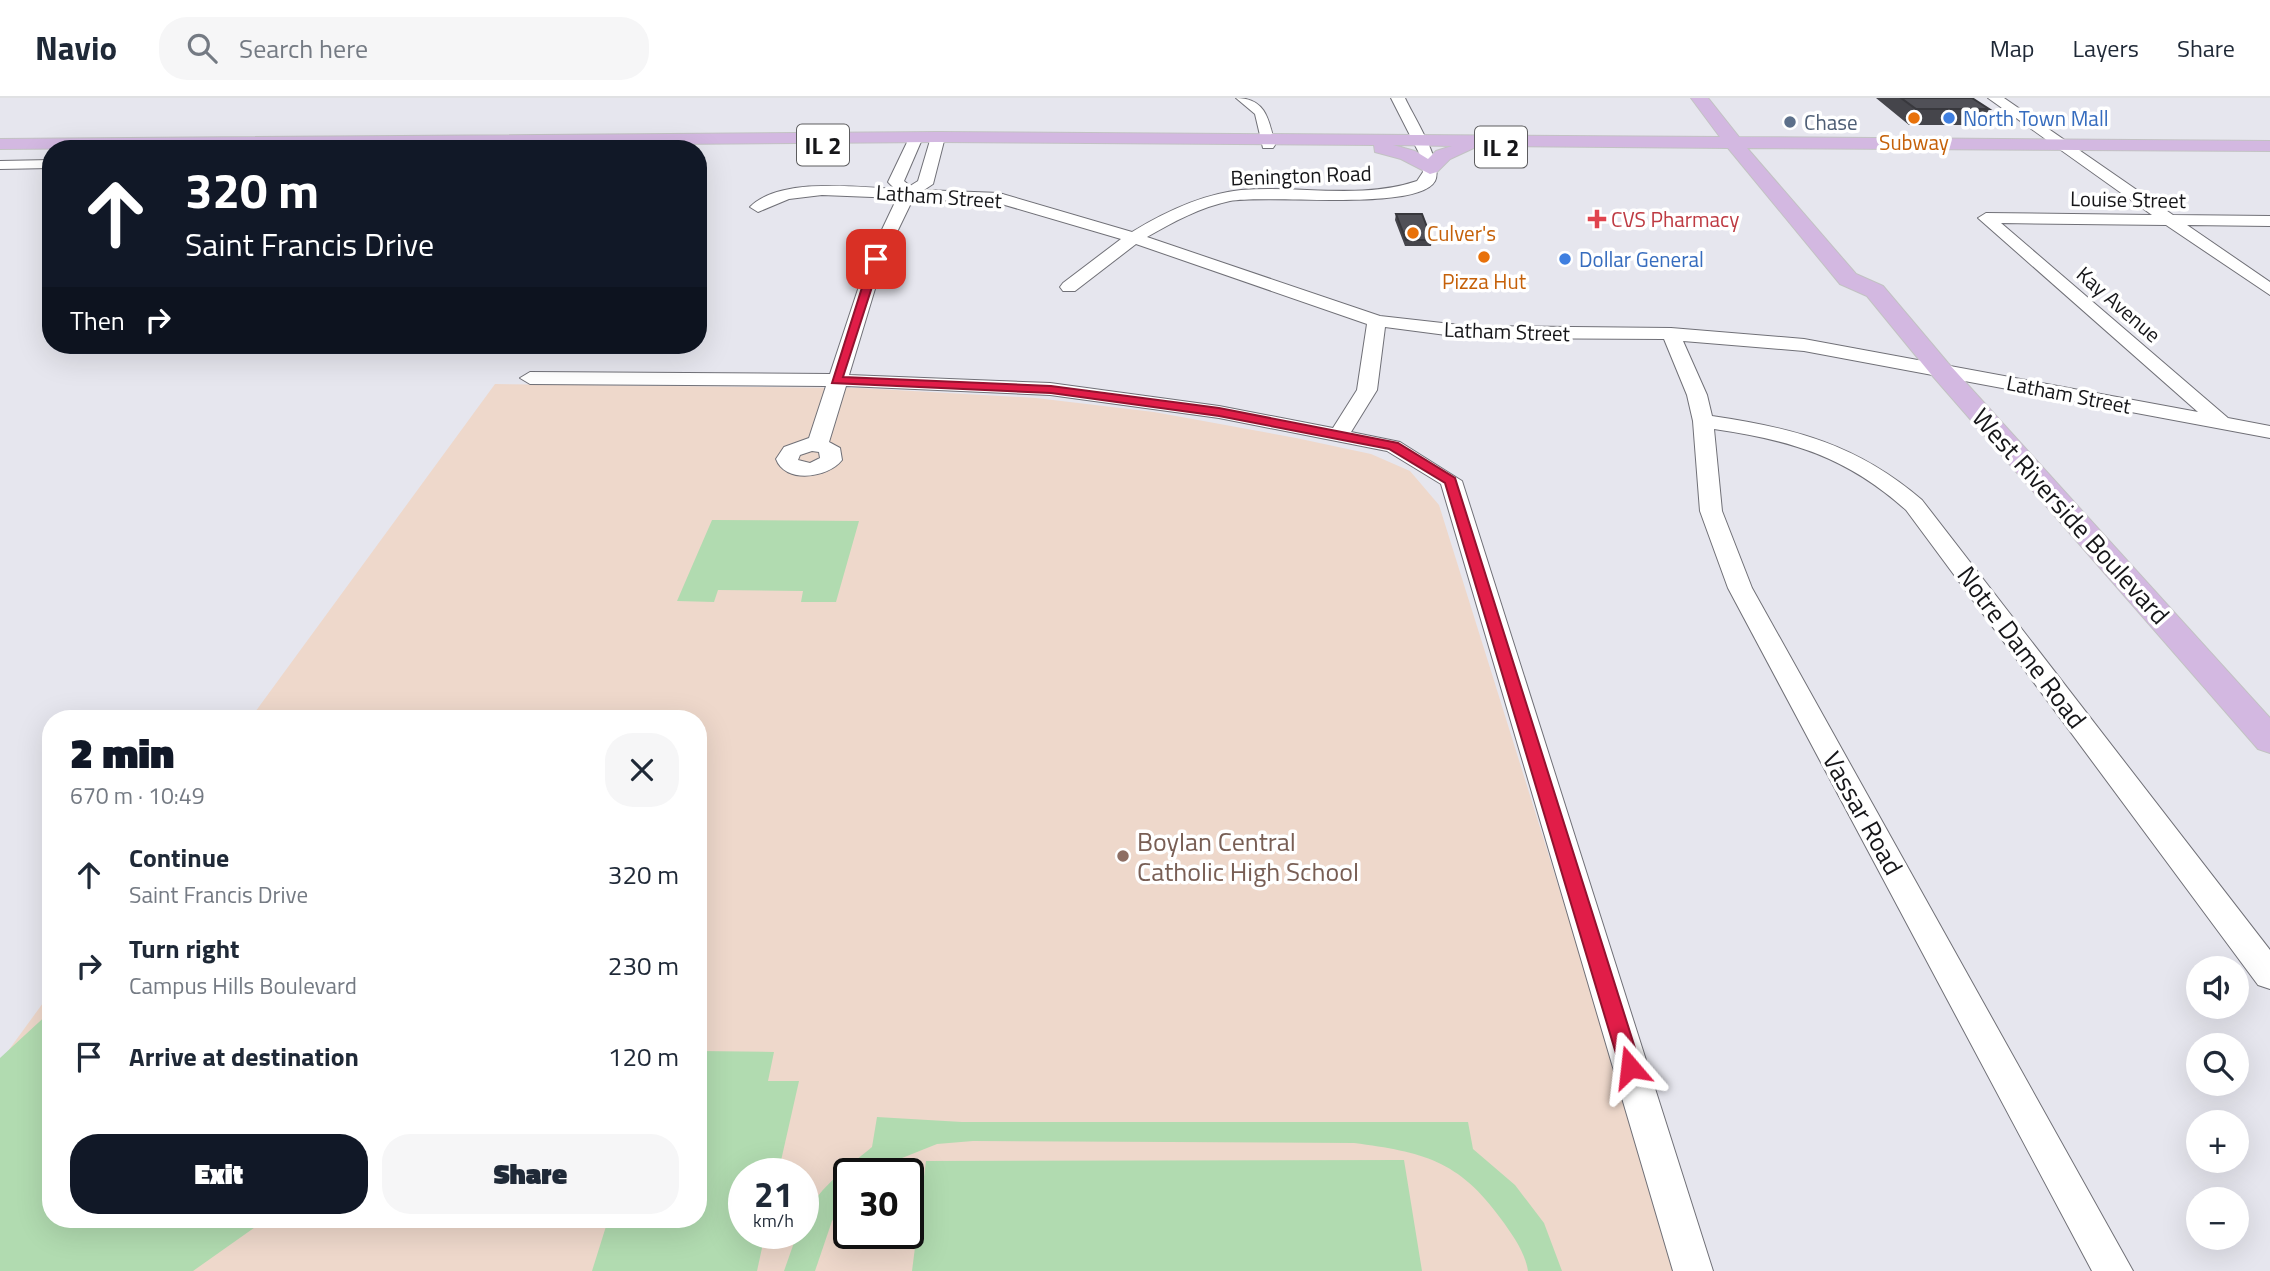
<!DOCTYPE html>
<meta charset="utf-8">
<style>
:root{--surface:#fff;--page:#f6f6f7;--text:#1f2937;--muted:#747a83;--line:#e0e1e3;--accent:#111827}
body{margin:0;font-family:"Titillium Web",sans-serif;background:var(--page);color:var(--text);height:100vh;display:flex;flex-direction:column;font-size:26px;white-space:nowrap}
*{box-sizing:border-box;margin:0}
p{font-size:23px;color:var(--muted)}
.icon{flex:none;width:38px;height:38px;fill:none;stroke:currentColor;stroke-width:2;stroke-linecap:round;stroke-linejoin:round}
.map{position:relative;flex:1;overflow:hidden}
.drawer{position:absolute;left:42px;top:612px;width:665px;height:518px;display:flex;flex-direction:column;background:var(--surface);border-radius:28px;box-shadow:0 7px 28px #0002}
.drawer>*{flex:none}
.hud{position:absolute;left:42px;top:42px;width:665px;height:214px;border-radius:28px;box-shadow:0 7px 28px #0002;background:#111827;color:#fff;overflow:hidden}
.controls{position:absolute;left:2186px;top:858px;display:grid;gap:14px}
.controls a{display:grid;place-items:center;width:63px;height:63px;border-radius:50%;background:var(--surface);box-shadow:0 7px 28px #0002;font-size:35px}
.speed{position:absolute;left:728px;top:1060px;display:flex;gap:14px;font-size:35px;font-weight:700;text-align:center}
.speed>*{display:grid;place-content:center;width:91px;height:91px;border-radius:50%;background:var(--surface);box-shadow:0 7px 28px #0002;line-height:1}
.speed small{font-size:18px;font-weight:400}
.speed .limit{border:4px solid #111;border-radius:10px;background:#fff;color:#111}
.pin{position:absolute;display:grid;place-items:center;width:60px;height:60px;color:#fff;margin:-30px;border-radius:14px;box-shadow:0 4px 10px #0006}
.me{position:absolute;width:77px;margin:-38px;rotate:343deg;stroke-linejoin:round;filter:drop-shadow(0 0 5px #0008)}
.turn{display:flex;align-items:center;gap:24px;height:147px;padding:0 28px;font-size:32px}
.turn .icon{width:91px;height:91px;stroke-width:2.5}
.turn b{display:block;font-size:49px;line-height:60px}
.then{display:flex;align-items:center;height:66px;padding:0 28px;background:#0003;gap:14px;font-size:26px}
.round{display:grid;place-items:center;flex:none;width:74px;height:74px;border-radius:28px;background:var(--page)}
.overview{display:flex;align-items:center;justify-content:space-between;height:119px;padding:0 28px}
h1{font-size:42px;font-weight:800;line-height:52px;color:var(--accent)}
.cta{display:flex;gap:14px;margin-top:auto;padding:14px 28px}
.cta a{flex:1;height:80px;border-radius:28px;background:var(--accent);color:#fff;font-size:28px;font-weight:800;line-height:80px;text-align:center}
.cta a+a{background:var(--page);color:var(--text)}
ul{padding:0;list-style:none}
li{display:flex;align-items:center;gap:21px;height:91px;padding:0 28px}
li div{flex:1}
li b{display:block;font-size:26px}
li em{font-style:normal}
header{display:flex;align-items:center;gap:42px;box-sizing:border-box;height:98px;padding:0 35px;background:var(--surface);border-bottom:2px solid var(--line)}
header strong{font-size:33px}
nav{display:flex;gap:38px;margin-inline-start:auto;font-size:24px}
.search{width:490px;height:63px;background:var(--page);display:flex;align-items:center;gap:18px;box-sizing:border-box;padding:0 24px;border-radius:28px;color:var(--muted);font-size:26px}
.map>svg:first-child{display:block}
.education{fill:#eed8cb;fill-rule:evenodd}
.green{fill:#b1dbb0}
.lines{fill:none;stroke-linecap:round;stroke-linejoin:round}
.minor-casing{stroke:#707077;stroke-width:2}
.major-casing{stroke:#c2c2c3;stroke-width:2}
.minor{fill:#fff;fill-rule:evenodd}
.major{fill:#d3b8e1;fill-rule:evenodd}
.wall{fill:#45454b}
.building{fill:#505057;stroke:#38383d;stroke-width:2}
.route{fill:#e11d48;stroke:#92132f;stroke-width:2}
.food-dot{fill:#e8710a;stroke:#fff;stroke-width:2.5}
.shop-dot{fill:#3f7fe0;stroke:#fff;stroke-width:2.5}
.service-dot{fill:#5c6f8a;stroke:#fff;stroke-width:2.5}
.health-dot{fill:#e0444e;stroke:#fff;stroke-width:2.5}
.education-dot{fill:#8d6e63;stroke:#fff;stroke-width:2.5}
.labels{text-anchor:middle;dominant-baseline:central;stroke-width:7;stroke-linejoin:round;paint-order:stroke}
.far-shop-label{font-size:21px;fill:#366cbe;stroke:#fff;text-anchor:start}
.far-service-label{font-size:21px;fill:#4e5e75;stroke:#fff;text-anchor:start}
.far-food-label{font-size:21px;fill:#c56008;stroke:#fff}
.far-street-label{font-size:21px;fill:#161619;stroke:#fff}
.far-health-label{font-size:21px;fill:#be3a42;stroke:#fff;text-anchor:start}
.shield{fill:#fff;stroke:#5c5c5e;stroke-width:2}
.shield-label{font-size:24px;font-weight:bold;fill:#161619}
.street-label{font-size:26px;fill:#161619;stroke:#fff}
.education-label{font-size:26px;fill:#785e54;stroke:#fff;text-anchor:start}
</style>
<header>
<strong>Navio</strong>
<div class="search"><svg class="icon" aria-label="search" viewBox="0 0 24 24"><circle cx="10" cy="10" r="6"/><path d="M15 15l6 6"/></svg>Search here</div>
<nav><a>Map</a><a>Layers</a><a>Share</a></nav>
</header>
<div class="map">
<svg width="2270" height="1173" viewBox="0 0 2270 1173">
<rect width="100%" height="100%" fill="#e6e6ee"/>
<path class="education" d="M495 286 860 290 1036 300 1154 314 1296 340 1371 356 1410 373 1439 407 1679 1173H0V964L51 894V1122H698V621H250ZM744 1076H803V1136H744ZM849 1076H908V1136H849Z"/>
<path class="green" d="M712 422 859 423 836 504H801L803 493 718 492 714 504 677 503Z
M51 913V1122H265L193 1173H0V960Z
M698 953 774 954 768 983H799L778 1076H744V1136H765L757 1173H592L608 1122H698Z
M877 1019 962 1024H1468L1473 1051 1515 1087 1544 1125 1562 1173H1528C1525 1154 1512 1136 1501 1121 1459 1062 1422 1054 1354 1045L973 1043 937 1046 902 1060 876 1076H849V1099L832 1123 815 1173H784L797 1136H803C803 1099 846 1071 872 1049Z
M1404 1062 1422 1173H912L926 1063Z"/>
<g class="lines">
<defs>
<path id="minor" d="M1236 0C1266 0 1269 22 1275 47L1273 50H1263L1255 16Z
M1391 0H1405C1413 18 1444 65 1435 83 1418 114 1267 96 1230 103 1201 109 1173 124 1147 139L1380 218 1469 228 1671 230 1804 241 2198 314 1978 120 1986 115 2152 117 1988 0H2004L2173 117 2270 118V128L2187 127 2270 184V197L2166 127 2001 125 2228 320 2270 328V340L1804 253 1683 243 1707 297 1712 318C1795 330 1858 347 1922 402L2270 852V891L2258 887 1906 412C1847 359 1791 342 1714 331L1722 413 1752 490 2133 1173H2092L1728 490 1700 413 1693 323 1687 297 1664 241 1469 240 1385 229 1377 292 1351 334 1400 344 1462 383 1713 1173H1673L1441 386 1387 353 1219 320 1050 297 846 288 829 344 840 350 842 362C828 380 785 386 776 361L784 349 809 340 826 288 530 286 520 280 530 274 830 276 868 161 897 100 822 97 789 101 758 114 750 109C779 79 857 89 895 91L888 84 911 36 923 39 904 83 910 88 918 83 931 39 938 35 945 39 933 86 924 92 999 95 1132 134C1165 114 1202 96 1241 92 1300 87 1360 102 1417 83L1423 74 1421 59ZM913 101 998 105 1121 141 1063 185 1060 189 1063 193H1075L1136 146 1367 226 1357 292 1333 330 1219 308 1050 285 849 277 884 161ZM812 353 819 354 820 360 810 365 798 362 800 357Z
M51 62V70L0 71V63Z"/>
<path id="major" d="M1691 0H1708L1739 39 2270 43V53L1747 50 1856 176 1883 188 1948 265 2270 620V655L2258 651 1930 275 1867 198 1840 186 1728 50 1478 48 1450 61 1437 74 1430 76 1401 61 1375 54 1374 47 938 44 0 51V41L938 34 1720 39ZM1393 47 1452 48 1436 53 1428 61 1415 53Z"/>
</defs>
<use href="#minor" class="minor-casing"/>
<use href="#major" class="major-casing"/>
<use href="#minor" class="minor"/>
<use href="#major" class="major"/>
</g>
<path class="wall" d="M1876 0H1972L1989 11 1982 27H1909Z
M1396 116 1432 142 1431 148H1405L1395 122Z"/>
<path class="building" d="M1901 0H1972L1989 11H1916Z
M1396 116H1422L1432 142H1406Z"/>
<path class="route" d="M876 158 881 161 843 279 1051 288 1219 310 1398 345 1455 380 1641 969 1638 976 1630 978 1623 976 1620 969 1445 385 1389 351 1219 318 1051 295 832 285 871 161Z"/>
<g class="food-dot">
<circle cx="1914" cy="20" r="7"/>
<circle cx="1413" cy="135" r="7"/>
<circle cx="1484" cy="159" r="7"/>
</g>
<g class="shop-dot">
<circle cx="1949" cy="20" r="7"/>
<circle cx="1565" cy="161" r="7"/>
</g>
<circle class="service-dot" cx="1790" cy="24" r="7"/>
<path class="health-dot" d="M1593.5 110.5h7v7h7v7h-7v7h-7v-7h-7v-7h7z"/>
<circle class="education-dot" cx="1123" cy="758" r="7"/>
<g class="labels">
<g class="far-shop-label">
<text x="1963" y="20">North Town Mall</text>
<text x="1579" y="161">Dollar General</text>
</g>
<g class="far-service-label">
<text x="1804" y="24">Chase</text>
</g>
<g class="far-food-label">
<text x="1914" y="44">Subway</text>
<text x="1427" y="135" text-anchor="start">Culver's</text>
<text x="1484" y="183">Pizza Hut</text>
</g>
<g class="far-street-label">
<text transform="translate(1301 77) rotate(-2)">Benington Road</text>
<text transform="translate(939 98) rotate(4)">Latham Street</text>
<text transform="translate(2128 101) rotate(1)">Louise Street</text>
<text transform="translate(2119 206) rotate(41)">Kay Avenue</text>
<text transform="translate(1507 233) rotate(2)">Latham Street</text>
<text transform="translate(2069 296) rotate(11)">Latham Street</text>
</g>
<g class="far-health-label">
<text x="1611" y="121">CVS Pharmacy</text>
</g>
<g class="shield">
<rect x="797" y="26.5" width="52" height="41" rx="5"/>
<rect x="1475" y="28.5" width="52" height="41" rx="5"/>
</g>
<g class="shield-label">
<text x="823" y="47">IL 2</text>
<text x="1501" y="49">IL 2</text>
</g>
<g class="street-label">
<text transform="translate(2071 418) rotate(48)">West Riverside Boulevard</text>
<text transform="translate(2022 549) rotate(53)">Notre Dame Road</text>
<text transform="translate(1863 715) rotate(61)">Vassar Road</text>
</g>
<g class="education-label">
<text x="1137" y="743">Boylan Central<tspan x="1137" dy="30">Catholic High School</tspan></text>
</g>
</g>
</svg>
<div class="controls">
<a><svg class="icon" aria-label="sound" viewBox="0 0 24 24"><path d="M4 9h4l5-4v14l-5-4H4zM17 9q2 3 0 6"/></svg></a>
<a><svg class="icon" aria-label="search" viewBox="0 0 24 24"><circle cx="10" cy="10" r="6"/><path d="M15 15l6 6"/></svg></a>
<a>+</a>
<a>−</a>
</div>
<div class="speed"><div>21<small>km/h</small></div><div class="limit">30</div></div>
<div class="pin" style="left:876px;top:161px;background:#d93025"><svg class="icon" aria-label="arrive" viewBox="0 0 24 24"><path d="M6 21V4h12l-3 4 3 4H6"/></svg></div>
<svg class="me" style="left:1630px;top:969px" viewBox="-20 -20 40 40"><path d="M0-17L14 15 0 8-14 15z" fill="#e11d48" stroke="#fff" stroke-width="4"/></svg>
<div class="hud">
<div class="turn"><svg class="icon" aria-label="ahead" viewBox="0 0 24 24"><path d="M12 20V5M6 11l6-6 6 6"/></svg><div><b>320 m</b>Saint Francis Drive</div></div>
<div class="then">Then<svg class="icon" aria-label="right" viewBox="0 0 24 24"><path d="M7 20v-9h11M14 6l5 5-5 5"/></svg></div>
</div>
<section class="drawer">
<div class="overview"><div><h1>2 min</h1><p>670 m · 10:49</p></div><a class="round"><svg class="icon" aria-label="close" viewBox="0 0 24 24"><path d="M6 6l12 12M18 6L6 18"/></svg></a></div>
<ul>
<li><svg class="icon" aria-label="ahead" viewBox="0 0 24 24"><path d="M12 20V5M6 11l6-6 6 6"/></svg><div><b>Continue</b><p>Saint Francis Drive</p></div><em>320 m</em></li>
<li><svg class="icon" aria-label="right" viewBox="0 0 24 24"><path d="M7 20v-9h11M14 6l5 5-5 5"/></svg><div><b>Turn right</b><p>Campus Hills Boulevard</p></div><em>230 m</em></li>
<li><svg class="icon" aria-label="arrive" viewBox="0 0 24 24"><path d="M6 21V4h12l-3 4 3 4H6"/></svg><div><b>Arrive at destination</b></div><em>120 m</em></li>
</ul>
<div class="cta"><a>Exit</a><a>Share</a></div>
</section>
</div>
